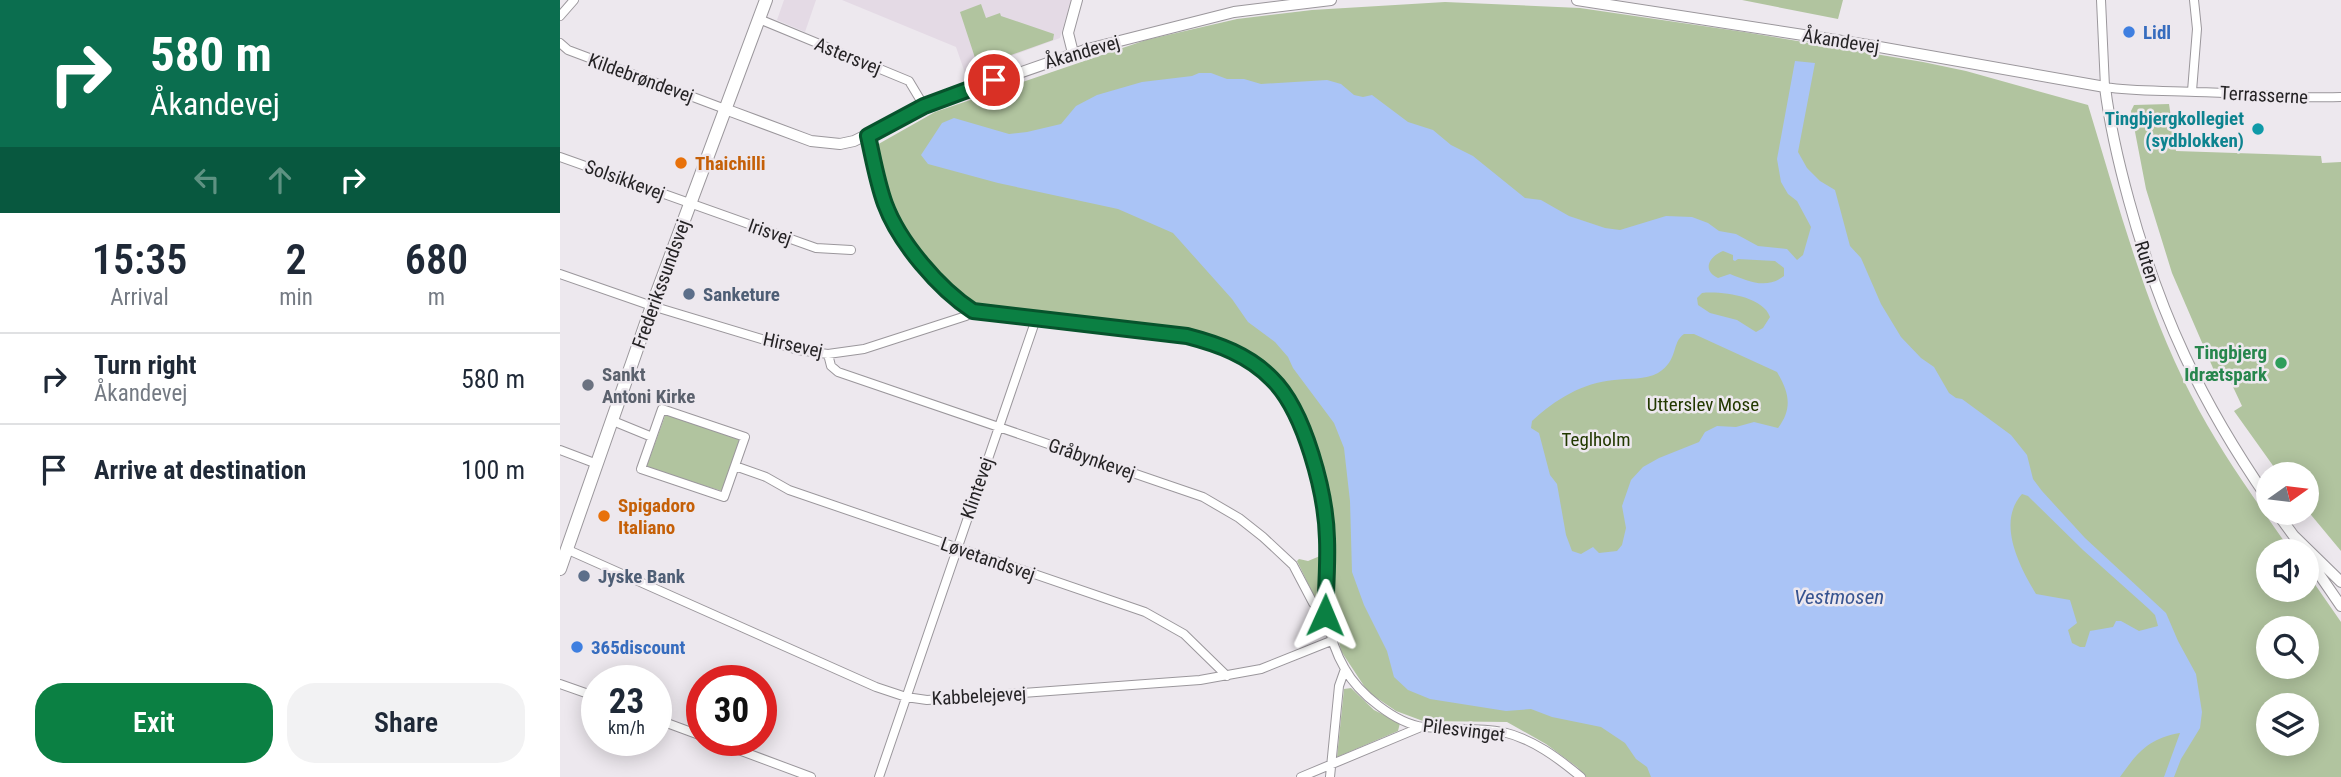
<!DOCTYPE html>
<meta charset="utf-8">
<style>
:root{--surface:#fff;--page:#f2f2f3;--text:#1f2937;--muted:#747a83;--line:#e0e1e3;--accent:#0b8043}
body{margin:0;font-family:"Roboto Condensed",sans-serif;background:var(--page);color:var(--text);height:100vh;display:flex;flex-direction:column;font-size:26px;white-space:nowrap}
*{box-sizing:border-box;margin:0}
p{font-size:23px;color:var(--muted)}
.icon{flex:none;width:38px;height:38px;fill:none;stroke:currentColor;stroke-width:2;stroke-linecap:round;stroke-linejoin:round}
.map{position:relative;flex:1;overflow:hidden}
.sheet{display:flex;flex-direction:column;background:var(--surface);width:560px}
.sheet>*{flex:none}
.banner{background:#0b6e4f;color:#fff;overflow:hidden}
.needle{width:46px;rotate:76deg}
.controls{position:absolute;left:1696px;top:462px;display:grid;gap:14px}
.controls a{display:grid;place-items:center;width:63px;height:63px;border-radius:50%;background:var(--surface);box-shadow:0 4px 18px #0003;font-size:35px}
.speed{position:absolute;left:21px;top:665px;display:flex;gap:14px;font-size:35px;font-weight:700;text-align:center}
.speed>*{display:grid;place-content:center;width:91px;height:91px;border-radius:50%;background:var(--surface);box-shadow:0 4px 18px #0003;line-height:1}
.speed small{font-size:18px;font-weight:400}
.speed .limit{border:10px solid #d22;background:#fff;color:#111}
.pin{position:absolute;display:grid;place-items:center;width:60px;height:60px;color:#fff;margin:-30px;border:4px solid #fff;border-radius:50%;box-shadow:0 2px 7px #0007}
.me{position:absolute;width:77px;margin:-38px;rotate:1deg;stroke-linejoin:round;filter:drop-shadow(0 0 5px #0008)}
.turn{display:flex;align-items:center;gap:24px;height:147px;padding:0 35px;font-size:32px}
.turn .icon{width:91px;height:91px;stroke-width:2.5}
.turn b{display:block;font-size:49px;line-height:60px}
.lanes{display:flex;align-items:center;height:66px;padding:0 35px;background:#0003;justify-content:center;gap:35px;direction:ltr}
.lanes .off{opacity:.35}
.eta{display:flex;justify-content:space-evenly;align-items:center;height:119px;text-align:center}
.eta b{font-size:42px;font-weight:600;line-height:49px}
.button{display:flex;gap:14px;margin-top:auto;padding:14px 35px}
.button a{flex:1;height:80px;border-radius:28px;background:var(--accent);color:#fff;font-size:28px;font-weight:600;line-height:80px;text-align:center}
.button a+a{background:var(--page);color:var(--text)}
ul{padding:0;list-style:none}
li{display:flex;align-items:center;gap:21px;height:91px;padding:0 35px;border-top:2px solid var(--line)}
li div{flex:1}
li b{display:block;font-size:26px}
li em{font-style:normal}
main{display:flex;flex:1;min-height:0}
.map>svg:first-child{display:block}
.built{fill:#e4dae5}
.green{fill:#b1c49f;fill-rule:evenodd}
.water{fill:#aac4f6;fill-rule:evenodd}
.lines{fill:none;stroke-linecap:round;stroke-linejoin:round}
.minor-casing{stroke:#9b979c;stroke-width:10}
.tertiary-casing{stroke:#9b979c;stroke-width:12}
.secondary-casing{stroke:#9b979c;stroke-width:14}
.minor{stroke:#fff;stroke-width:8}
.tertiary{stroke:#fff;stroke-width:10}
.secondary{stroke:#fff;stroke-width:12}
.route-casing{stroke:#07532c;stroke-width:18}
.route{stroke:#0b8043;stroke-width:12}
.shop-dot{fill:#3f7fe0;stroke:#ede8ee;stroke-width:2.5}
.culture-dot{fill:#0f9aa8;stroke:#ede8ee;stroke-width:2.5}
.food-dot{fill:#e8710a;stroke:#ede8ee;stroke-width:2.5}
.service-dot{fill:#5c6f8a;stroke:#ede8ee;stroke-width:2.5}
.leisure-dot{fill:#2e9e5b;stroke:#ede8ee;stroke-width:2.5}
.worship-dot{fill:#6b7280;stroke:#ede8ee;stroke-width:2.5}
.labels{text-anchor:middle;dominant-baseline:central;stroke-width:5;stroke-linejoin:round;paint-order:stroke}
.shop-label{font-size:19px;font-weight:bold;fill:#366cbe;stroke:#ede8ee;text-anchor:start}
.street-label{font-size:19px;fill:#252325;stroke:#ede8ee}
.culture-label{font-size:19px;font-weight:bold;fill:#0d838f;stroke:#ede8ee;text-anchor:end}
.food-label{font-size:19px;font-weight:bold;fill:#c56008;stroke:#ede8ee;text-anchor:start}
.service-label{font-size:19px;font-weight:bold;fill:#4e5e75;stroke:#ede8ee;text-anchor:start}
.leisure-label{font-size:19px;font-weight:bold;fill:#27864d;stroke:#ede8ee;text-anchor:end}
.worship-label{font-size:19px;font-weight:bold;fill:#5b616d;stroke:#ede8ee;text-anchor:start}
.park-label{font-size:19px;fill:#223800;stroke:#ede8ee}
.water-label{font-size:21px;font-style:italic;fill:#365390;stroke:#ede8ee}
</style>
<main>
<section class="sheet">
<div class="banner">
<div class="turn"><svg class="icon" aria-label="right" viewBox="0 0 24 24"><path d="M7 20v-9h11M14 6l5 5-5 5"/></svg><div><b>580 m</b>Åkandevej</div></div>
<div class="lanes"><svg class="icon off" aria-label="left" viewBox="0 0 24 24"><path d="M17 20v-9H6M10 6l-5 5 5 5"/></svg><svg class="icon off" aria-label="ahead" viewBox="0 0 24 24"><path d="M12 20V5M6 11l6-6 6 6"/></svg><svg class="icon" aria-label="right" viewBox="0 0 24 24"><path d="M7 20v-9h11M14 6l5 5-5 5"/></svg></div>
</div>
<div class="eta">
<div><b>15:35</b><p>Arrival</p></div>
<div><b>2</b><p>min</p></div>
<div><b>680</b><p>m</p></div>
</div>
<ul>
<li><svg class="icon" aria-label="right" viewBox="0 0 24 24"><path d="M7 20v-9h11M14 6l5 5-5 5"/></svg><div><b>Turn right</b><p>Åkandevej</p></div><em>580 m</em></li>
<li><svg class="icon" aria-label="arrive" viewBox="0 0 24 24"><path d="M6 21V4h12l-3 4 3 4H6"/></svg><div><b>Arrive at destination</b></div><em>100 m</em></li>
</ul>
<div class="button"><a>Exit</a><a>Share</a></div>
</section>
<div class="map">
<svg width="1781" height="777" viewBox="0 0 1781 777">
<rect width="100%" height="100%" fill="#ede8ee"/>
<path class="built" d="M224 0H256L245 32 217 20Z
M282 0H511L500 38 405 73 396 47Z"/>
<path class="green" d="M1182 0H1283L1278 19Z
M885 2 1020 8 1184 32 1363 62 1406 71 1528 105C1558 203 1584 304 1631 395 1659 450 1696 501 1731 551H1708V590H1746L1747 573 1781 622V777H1026L1017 767 986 744 947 722 863 721 836 711 808 692 781 651 771 604 772 545 768 493 749 430 730 392 694 355 653 338 611 327 421 308 395 293 349 241 329 202 315 146 375 112 586 40 677 19 752 10ZM1708 628H1746V667H1708ZM1708 705H1746V744H1708Z
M421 4 426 18 440 13 441 16 494 34 493 40 418 67 400 12Z
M1609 104 1616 151 1761 156 1762 163 1781 162V551L1747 510 1746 474H1719L1674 411 1682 406 1666 372V378L1659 382 1612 273 1586 189 1571 111 1574 105Z
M106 413 180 439 162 491 86 468Z
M763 546 762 596 759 599 755 598 737 561 739 559 748 561 760 556Z
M791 688 814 710 840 723 838 731 777 757 784 689Z"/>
<path class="water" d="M1235 61 1255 63 1238 152 1247 168 1260 181 1275 190 1290 246 1301 258 1321 304 1341 337 1361 358 1374 367 1389 393 1396 398 1402 399 1451 435 1467 455 1473 479 1482 491 1525 538 1606 613 1618 641 1636 674 1642 712 1640 728 1621 759 1614 777H1604L1620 733C1589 738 1577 753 1560 777H1091L1087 767 1076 759 1065 743 1041 727 992 717 971 709 946 711 870 699 848 690 834 677 827 651 804 605 792 572 790 501 784 448 774 423 733 368 728 357 715 342 688 322 672 299 613 233 558 209 438 183 368 164 361 155 382 123 394 118 449 134 467 132 501 124 516 106 537 95 582 82 632 76 639 73H651L667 79H684L701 84 767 80 781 84 794 95 803 97 812 95 848 122 873 130 891 145 913 156 965 198 981 200 1009 216 1045 228 1060 230 1106 216 1132 217 1148 223 1159 231 1176 234 1198 246 1227 249 1237 260 1243 255 1251 227 1237 201 1228 194 1221 182 1217 159ZM1163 251 1173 255V260L1175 261 1178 259 1215 261 1224 268V276C1206 290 1188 281 1170 274L1158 278C1141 270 1150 256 1163 251ZM1142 293C1161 291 1203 296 1210 317L1203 328 1196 332 1177 320 1150 313 1138 305 1137 298ZM1124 334H1134L1217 372C1229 392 1233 408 1218 428L1194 422 1176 427 1157 426 1145 432 1139 442 1099 458 1083 467 1071 480 1062 506 1066 528 1062 545 1057 551 1039 553 1033 547 1021 554 1012 551 1006 535 997 484 990 475 979 433 971 428 972 421C996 399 1022 383 1054 380 1069 378 1085 380 1098 373 1119 360 1111 343 1124 334ZM1462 494 1468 496 1523 550 1589 609 1595 615 1598 626 1579 631 1561 621H1556L1553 627 1530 631 1525 647H1520L1512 643 1508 630 1517 623 1510 600 1476 594C1460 567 1436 523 1462 494Z"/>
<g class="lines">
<defs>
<path id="minor" d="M1541 0 1545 87C1576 92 1604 90 1636 92 1684 93 1732 99 1781 97
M0 16 14 0
M199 19 349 81 364 106
M0 43 8 50 165 109
M1632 91 1637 29 1634 0
M308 136C313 158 317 182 325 204 339 243 379 288 413 311L627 336C704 357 731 386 752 462 759 488 767 513 767 540 768 589 759 624 785 669 798 693 836 724 864 727 891 730 917 727 943 732 973 739 998 758 1021 777
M0 157 256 248 291 250
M0 274 92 306 238 350 268 354 304 349 406 316 413 311
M268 354 271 366 278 372 643 497 679 518 703 537 733 565 753 603 765 615
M102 409 185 437 164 497 81 469Z
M53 421 92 437
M0 450 37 464
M175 466 206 477 229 490 585 612 624 634 667 676
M6 549 316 687 346 697 367 700 640 680 701 669 771 641
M0 684 37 697
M96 719 142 736
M152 740 251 777
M319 777 476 319
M741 777 861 727
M770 777 779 686 785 669"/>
<path id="tertiary" d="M1017 0 1308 45 1545 87C1550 127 1558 161 1569 201 1600 315 1641 402 1708 499
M513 53 508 33 517 0
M165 109 251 141 280 144 294 141 364 106 528 49 674 12 771 0
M1717 513 1736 539
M1733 535 1781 582
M1746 555 1781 606"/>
<path id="secondary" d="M0 569 92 306 206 0"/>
</defs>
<use href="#minor" class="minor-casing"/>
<use href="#tertiary" class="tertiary-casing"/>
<use href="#secondary" class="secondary-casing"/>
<use href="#minor" class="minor"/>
<use href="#tertiary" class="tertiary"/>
<use href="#secondary" class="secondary"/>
</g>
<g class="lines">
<defs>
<path id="route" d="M434 80 364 106 308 136C313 158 317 182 325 204 339 242 379 289 413 311L627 336C658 344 689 355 712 379 745 411 766 494 767 539 768 564 766 590 765 615"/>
</defs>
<use href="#route" class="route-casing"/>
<use href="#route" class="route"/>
</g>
<g class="shop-dot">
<circle cx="1569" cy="32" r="7"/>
<circle cx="17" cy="647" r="7"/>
</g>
<circle class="culture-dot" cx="1698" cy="129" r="7"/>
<g class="food-dot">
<circle cx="121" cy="163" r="7"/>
<circle cx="44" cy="516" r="7"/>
</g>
<g class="service-dot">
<circle cx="129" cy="294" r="7"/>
<circle cx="24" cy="576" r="7"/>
</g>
<circle class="leisure-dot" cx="1721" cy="363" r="7"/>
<circle class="worship-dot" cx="28" cy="385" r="7"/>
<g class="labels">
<g class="shop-label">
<text x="1583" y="32">Lidl</text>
<text x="31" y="647">365discount</text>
</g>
<g class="street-label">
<text transform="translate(1281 41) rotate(9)">Åkandevej</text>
<text transform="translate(522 52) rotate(-16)">Åkandevej</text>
<text transform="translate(288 56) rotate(22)">Astersvej</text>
<text transform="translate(81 78) rotate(20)">Kildebrøndevej</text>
<text transform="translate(1704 95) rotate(3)">Terrasserne</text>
<text transform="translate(65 180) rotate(20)">Solsikkevej</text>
<text transform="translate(210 232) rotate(19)">Irisvej</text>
<text transform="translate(1587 262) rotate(73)">Ruten</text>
<text transform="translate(101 284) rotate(-70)">Frederikssundsvej</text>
<text transform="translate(233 345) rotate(12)">Hirsevej</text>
<text transform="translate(532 459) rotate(19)">Gråbynkevej</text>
<text transform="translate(417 488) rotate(-71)">Klintevej</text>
<text transform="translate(428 559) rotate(19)">Løvetandsvej</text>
<text transform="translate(419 696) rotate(-3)">Kabbelejevej</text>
<text transform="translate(904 730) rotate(7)">Pilesvinget</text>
</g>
<g class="culture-label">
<text x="1684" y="118">Tingbjergkollegiet<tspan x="1684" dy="22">(sydblokken)</tspan></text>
</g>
<g class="food-label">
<text x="135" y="163">Thaichilli</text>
<text x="58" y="505">Spigadoro<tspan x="58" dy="22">Italiano</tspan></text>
</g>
<g class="service-label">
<text x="143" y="294">Sanketure</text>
<text x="38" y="576">Jyske Bank</text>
</g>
<g class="leisure-label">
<text x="1707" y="352">Tingbjerg<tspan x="1707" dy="22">Idrætspark</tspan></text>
</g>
<g class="worship-label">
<text x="42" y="374">Sankt<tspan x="42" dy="22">Antoni Kirke</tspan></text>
</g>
<g class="park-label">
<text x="1143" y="404">Utterslev Mose</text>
<text x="1036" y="439">Teglholm</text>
</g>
<g class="water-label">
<text x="1279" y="597">Vestmosen</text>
</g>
</g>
</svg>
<div class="controls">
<a><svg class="needle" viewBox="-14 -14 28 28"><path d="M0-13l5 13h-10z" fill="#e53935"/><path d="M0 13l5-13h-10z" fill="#747a83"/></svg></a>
<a><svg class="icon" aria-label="sound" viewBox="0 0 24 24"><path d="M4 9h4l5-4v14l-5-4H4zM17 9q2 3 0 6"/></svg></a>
<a><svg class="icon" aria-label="search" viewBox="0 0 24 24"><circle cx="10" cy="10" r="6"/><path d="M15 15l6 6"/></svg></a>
<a><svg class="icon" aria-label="layers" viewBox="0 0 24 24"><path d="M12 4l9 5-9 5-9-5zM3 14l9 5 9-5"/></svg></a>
</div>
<div class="speed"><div>23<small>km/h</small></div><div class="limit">30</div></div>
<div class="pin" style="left:434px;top:80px;background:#d93025"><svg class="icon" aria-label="arrive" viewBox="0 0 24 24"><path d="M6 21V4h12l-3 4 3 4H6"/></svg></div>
<svg class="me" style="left:765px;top:615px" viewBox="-20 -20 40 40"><path d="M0-17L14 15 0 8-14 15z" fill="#0b8043" stroke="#fff" stroke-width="4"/></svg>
</div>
</main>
